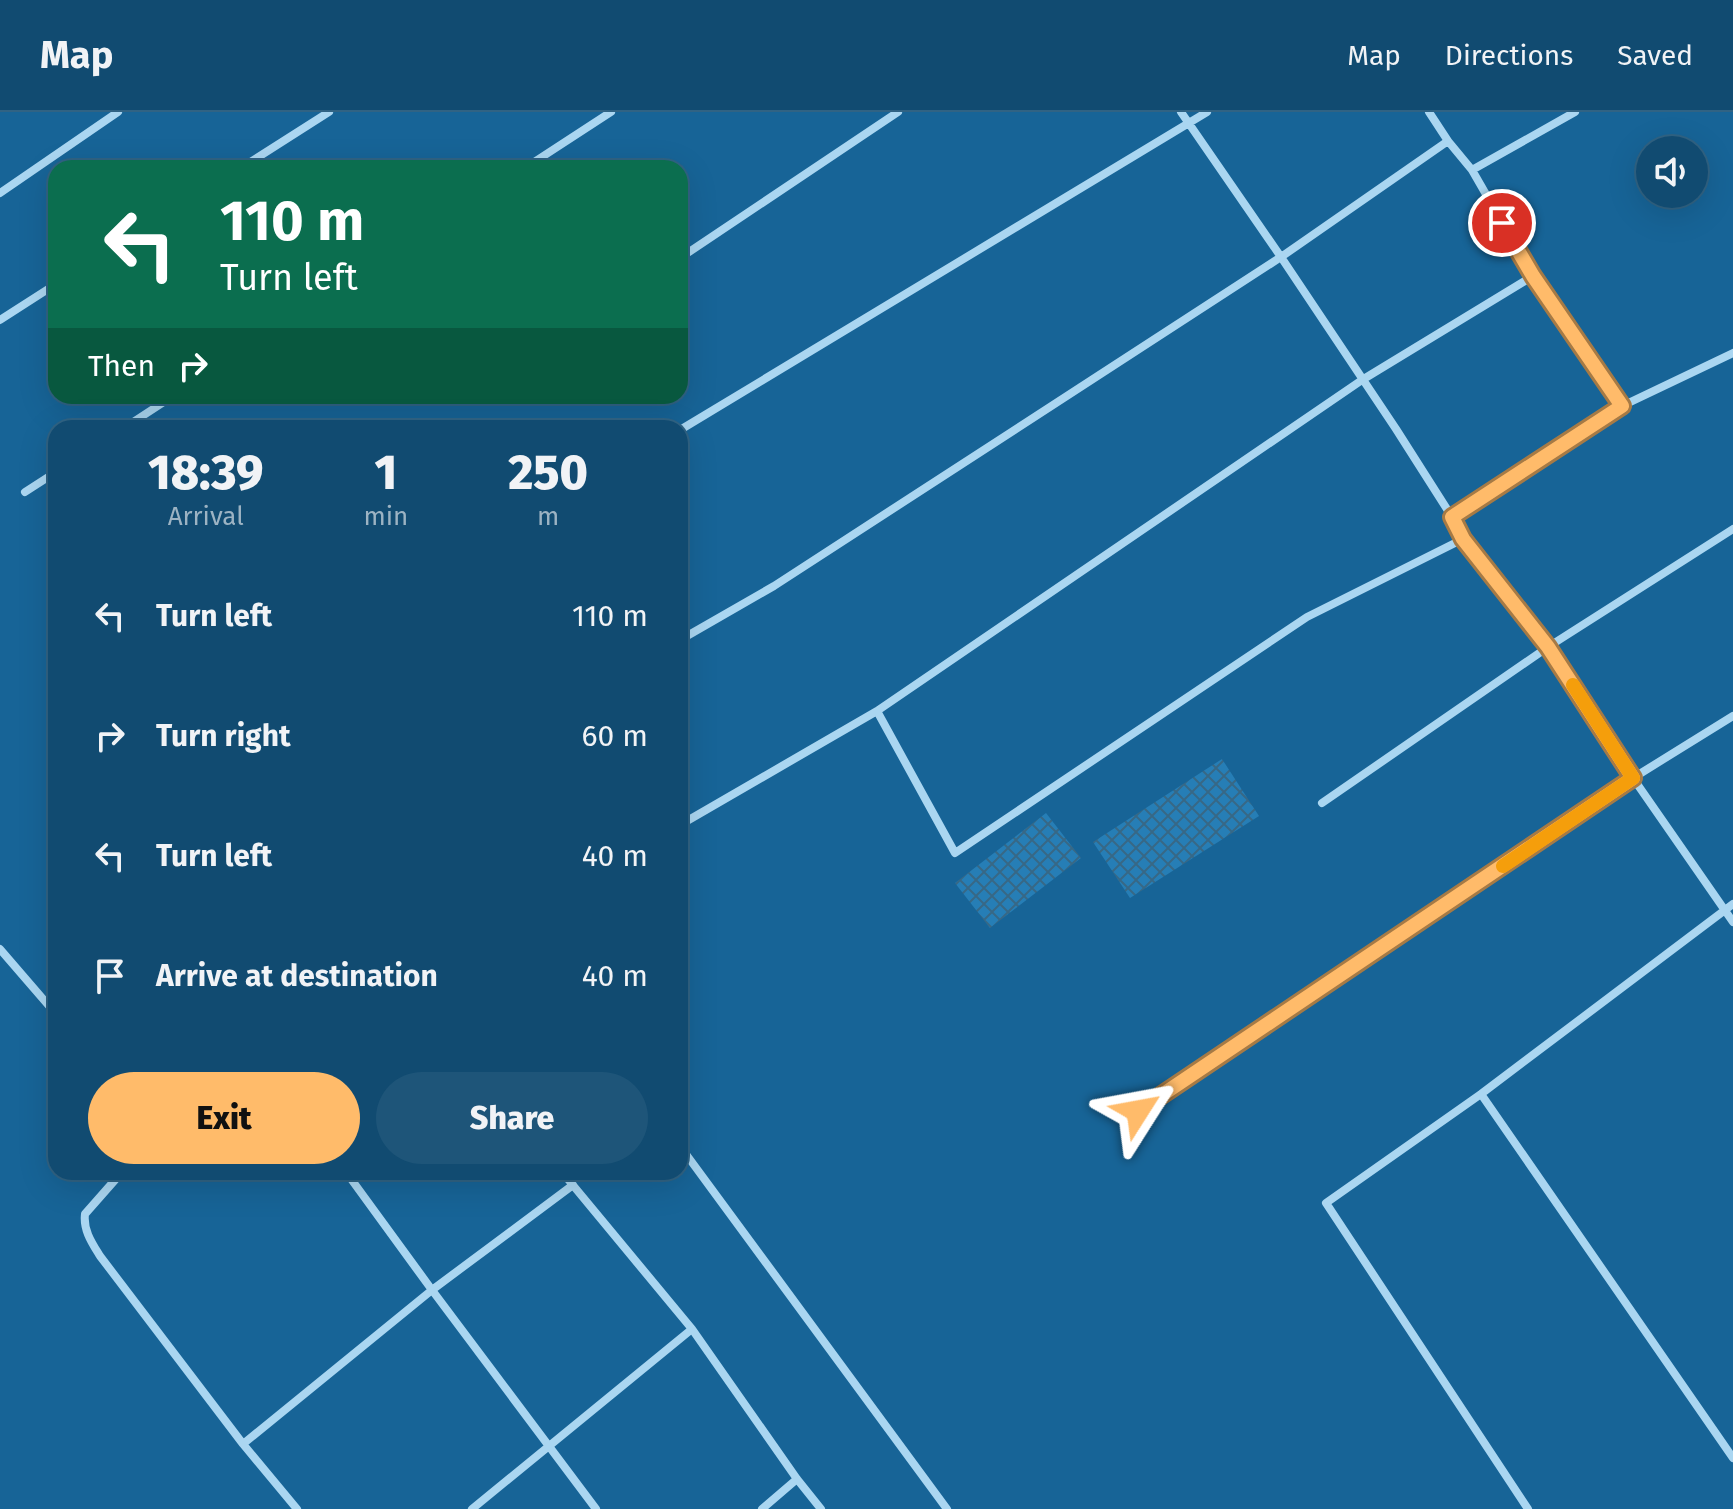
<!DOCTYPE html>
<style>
:root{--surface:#114b71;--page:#1e5579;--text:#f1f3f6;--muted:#9cb3c3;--line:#306384;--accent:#ffbb6a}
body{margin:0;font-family:"Fira Sans",sans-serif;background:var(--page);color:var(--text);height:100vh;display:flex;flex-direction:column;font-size:30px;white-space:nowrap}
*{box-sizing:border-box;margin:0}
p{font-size:26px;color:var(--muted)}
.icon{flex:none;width:44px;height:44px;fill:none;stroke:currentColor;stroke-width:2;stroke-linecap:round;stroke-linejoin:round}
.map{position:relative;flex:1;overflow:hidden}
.details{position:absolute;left:48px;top:308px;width:640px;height:760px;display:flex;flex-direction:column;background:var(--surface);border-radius:24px;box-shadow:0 8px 32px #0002,0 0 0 2px var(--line)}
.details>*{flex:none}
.banner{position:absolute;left:48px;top:48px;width:640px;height:244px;border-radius:24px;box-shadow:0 8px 32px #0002,0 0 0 2px var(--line);background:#0b6e4f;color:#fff;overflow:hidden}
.fabs{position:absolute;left:1636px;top:24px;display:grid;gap:16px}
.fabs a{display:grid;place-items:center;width:72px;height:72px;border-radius:50%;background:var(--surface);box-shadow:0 8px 32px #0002,0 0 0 2px var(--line);font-size:40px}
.pin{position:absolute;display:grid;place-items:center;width:68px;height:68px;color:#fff;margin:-34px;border:4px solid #fff;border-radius:50%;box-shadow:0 2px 8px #0007}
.me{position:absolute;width:88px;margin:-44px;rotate:56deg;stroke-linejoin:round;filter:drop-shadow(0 0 6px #0008)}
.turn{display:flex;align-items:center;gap:28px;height:168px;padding:0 40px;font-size:36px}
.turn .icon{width:104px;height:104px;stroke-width:2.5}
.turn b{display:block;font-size:56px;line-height:68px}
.then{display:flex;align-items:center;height:76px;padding:0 40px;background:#0003;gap:16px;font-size:30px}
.eta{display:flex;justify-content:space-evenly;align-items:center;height:136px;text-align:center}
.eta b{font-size:48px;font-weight:800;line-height:56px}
.button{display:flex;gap:16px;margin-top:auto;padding:16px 40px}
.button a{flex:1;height:92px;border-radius:48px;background:var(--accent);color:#111;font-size:32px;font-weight:800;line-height:92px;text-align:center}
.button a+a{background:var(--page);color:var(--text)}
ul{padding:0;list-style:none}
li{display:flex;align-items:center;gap:24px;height:120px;padding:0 40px}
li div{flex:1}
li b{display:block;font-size:30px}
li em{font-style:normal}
header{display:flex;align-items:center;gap:48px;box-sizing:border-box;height:112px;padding:0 40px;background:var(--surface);border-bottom:2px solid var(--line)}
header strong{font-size:38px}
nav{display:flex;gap:44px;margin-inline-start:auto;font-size:28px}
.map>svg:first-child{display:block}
.building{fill:url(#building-cross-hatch)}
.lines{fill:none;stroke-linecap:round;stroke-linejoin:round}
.street{stroke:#aad6f1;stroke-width:8}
.route-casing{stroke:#a67a45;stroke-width:20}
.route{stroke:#ffbb6a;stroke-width:14}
.slow{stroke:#f59e0b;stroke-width:14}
</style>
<header>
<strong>Map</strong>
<nav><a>Map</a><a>Directions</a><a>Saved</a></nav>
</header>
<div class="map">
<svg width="1733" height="1397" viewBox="0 0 1733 1397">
<defs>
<pattern id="building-cross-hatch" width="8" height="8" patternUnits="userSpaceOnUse" patternTransform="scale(2)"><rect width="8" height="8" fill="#267eb6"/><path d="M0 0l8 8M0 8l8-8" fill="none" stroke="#376886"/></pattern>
</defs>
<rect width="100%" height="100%" fill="#176497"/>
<path class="building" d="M1222 647 1259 704 1130 786 1093 730Z
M1046 701 1081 746 990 816 955 771Z"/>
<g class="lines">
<path class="street" d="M1181 0 1281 145 1396 317 1452 405 1463 427 1548 535 1633 666 1733 810
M1448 29 1472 58 1533 164 1622 294 1452 405
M241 56 329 0
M525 56 611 0
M1472 58 1575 0
M0 81 118 0
M680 146 898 0
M0 208 56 172
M1622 294 1733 241
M124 316 173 284
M680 318 1207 0
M25 380 56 360
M1463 427 1307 505 955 741 877 599 1362 268 1533 164
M680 528 774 474 1281 145 1448 29 1429 0
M1322 691 1548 535 1733 417
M680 713 877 599
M0 837 56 902
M1481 982 1733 1346
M1138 999 1633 666 1733 604
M680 1034 947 1397
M122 1060 85 1102C83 1118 92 1131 100 1144L243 1332 297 1397
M346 1060 432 1178 596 1397
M562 1060 692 1217 797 1367 821 1397
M243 1332 432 1178 573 1073
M472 1397 692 1217
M762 1397 797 1367
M1528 1397 1326 1091 1481 982 1733 792"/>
</g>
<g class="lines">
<defs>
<path id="route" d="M1138 999 1633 666 1548 535 1463 427 1452 405 1622 294 1533 164 1502 111"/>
</defs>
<use href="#route" class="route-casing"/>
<use href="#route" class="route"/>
<path class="slow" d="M1503 754 1633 666 1573 573"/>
</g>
</svg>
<div class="fabs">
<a><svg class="icon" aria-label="sound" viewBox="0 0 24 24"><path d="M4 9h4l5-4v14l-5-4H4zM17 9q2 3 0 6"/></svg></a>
</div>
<div class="pin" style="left:1502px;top:111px;background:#d93025"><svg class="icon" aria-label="arrive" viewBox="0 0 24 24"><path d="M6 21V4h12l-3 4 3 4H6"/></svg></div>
<svg class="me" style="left:1138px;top:999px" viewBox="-20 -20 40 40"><path d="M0-17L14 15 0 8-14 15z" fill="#ffbb6a" stroke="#fff" stroke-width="4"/></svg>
<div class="banner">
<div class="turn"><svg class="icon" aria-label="left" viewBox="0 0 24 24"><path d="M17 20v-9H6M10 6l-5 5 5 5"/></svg><div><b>110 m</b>Turn left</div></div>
<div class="then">Then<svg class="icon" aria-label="right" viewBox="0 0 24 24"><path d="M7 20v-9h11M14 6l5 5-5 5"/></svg></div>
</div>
<section class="details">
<div class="eta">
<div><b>18:39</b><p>Arrival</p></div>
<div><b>1</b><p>min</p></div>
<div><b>250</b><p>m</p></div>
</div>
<ul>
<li><svg class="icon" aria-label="left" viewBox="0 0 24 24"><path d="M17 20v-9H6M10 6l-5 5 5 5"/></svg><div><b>Turn left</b></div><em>110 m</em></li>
<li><svg class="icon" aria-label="right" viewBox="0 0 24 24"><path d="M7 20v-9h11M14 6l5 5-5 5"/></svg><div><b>Turn right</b></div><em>60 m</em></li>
<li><svg class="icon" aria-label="left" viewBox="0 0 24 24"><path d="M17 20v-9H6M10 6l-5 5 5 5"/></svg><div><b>Turn left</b></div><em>40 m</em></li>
<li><svg class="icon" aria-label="arrive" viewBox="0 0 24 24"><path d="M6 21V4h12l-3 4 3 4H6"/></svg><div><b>Arrive at destination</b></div><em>40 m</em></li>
</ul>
<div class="button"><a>Exit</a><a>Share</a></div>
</section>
</div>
